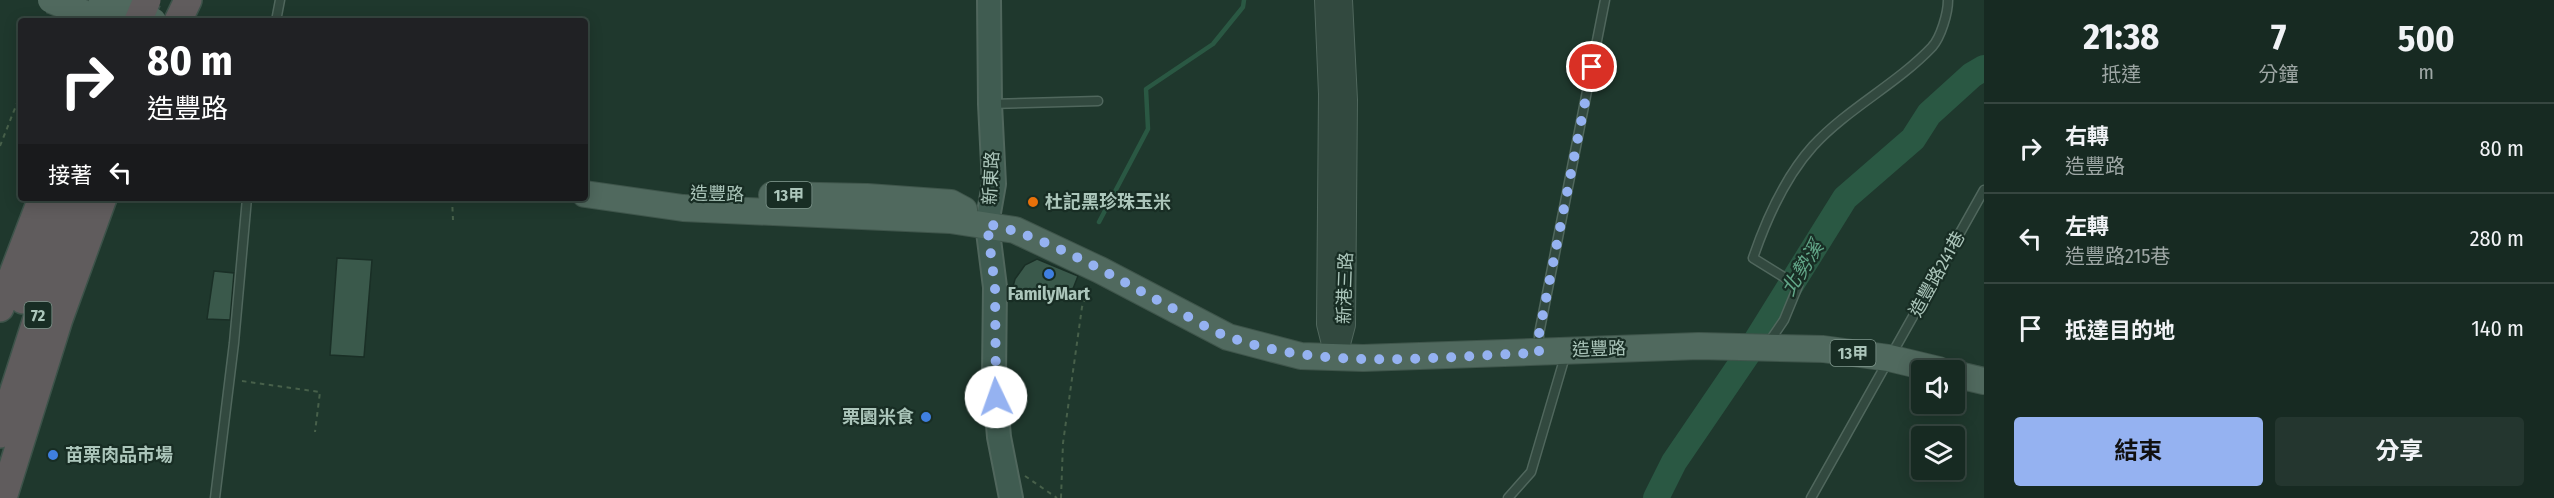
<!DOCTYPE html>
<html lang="zh-TW">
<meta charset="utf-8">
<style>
:root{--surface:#172a22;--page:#24362f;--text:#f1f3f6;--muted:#9ea7a5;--line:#364640;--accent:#95b2f1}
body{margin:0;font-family:"Fira Sans Condensed","Noto Sans TC",sans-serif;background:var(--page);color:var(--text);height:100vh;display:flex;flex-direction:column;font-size:22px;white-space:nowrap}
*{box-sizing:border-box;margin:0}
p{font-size:20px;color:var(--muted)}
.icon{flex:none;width:33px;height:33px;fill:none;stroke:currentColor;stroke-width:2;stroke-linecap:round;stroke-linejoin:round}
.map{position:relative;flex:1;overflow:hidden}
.side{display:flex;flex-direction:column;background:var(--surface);width:570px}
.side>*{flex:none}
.hud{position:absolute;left:18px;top:18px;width:570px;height:183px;border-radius:6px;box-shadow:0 3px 15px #0003,0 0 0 2px var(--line);background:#202124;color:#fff;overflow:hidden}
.tools{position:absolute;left:1911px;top:360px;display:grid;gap:12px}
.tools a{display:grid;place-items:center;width:54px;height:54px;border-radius:6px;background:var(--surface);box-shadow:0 3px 15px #0003,0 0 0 2px var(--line);font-size:30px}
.pin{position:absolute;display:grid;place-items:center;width:51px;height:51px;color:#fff;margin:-26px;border:3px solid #fff;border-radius:50%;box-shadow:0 2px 6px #0007}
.me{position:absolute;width:66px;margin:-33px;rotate:357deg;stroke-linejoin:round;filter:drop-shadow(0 0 4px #0008)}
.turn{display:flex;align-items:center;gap:21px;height:126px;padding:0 30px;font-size:27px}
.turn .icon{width:78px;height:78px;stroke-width:2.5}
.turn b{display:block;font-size:42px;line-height:51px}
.then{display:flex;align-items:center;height:57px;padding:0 30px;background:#0003;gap:12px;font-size:22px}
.eta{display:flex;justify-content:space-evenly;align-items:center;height:102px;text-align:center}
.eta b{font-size:36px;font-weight:700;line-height:42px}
.action{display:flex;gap:12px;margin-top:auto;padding:12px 30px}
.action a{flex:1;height:69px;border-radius:6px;background:var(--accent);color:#111;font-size:24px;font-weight:700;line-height:69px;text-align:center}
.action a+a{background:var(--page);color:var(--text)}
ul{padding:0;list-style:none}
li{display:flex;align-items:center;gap:18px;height:90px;padding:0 30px;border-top:2px solid var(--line)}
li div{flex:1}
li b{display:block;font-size:22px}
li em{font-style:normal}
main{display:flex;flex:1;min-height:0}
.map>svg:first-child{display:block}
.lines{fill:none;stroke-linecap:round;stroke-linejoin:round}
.stream{stroke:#2a5843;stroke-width:4.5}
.river{stroke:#2a5843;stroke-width:26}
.building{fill:#3a594b;stroke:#1a2f26;stroke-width:1.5}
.service-casing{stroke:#50675d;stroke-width:11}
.tertiary-casing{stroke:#50675d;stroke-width:22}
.secondary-casing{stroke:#50675d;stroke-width:26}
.primary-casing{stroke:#3f554b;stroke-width:28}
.trunk-casing{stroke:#3d534a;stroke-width:30}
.path{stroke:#47604a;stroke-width:2;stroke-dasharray:4.5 4.5;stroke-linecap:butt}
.service{stroke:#32493f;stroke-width:8}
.tertiary{stroke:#32493f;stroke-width:20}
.secondary{stroke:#405c51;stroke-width:22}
.primary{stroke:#50695e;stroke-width:26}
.trunk{stroke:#605c5d;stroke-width:27}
.primary-bridge-casing{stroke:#3f554b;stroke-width:28;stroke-linecap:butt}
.trunk-bridge-casing{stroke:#3d534a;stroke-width:30;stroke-linecap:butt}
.primary-bridge{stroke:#50695e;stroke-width:26}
.trunk-bridge{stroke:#605c5d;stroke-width:27}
.route{stroke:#95b2f1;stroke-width:10;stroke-dasharray:0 18}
.food-dot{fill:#e8710a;stroke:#182d24;stroke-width:2}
.shop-dot{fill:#3f7fe0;stroke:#182d24;stroke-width:2}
.labels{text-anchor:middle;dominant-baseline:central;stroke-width:4.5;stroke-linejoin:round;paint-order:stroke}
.shield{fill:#182d24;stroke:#80988e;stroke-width:1.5}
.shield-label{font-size:16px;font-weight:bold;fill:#acc6bb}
.street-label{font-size:18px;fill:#acc6bb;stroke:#182d24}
.poi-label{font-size:18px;font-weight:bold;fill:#acc6bb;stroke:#182d24;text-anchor:start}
.water-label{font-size:20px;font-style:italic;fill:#63a789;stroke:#182d24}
</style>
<main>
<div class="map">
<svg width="1984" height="498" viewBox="0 0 1984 498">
<rect width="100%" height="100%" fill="#1f382d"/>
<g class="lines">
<path class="stream" d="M1099 222 1148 129 1146 89 1213 44 1243 7 1244 0"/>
<path class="river" d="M1656 498 1674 462 1751 349 1845 198 1913 139 1929 114 1972 75 1984 68"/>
</g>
<path class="building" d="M337 258 372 260 364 357 330 355Z
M1037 259 1078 276 1069 299 1010 298 1015 279 1025 265Z
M214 271 234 273 230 320 207 319Z"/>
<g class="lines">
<defs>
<path id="service" d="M276 21 280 0
M990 104 1098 101
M1769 342 1784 320 1798 286 1753 258C1766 220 1785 177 1813 146 1848 108 1897 84 1932 47 1941 37 1948 13 1948 0
M1539 349V334L1605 0
M215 498 234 343 247 198
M1508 498 1531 472 1566 353
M1811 498 1984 190"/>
<path id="tertiary" d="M1325 0 1329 94 1327 324 1335 356
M1336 359 1345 325 1347 100 1342 0"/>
<path id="secondary" d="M989 0 990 104 994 184 987 224 995 287 994 377 999 437 1011 498"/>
<path id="primary" d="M585 194 683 208 950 220 1015 230 1100 270 1228 337 1301 356 1363 358 1699 346 1823 349 1889 358 1939 370
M772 195 867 197 951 203 964 210
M1954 374 1984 381"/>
<path id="trunk" d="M178 21 188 0
M23 300 62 198
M0 308 42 198
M0 434 39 312 83 198
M3 498 59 319 103 198"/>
</defs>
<use href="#service" class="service-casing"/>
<use href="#tertiary" class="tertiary-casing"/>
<use href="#secondary" class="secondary-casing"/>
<use href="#primary" class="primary-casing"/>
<use href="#trunk" class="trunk-casing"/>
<path class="path" d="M0 146 21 93
M452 198 453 220
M242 381 320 392 315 432
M1025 476 1057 498
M1061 498 1063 443 1082 307 1090 289"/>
<use href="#service" class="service"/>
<use href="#tertiary" class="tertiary"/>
<use href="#secondary" class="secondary"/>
<use href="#primary" class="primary"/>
<use href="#trunk" class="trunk"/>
<defs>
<path id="primary-bridge" d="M51 0 103 21
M102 0 153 21"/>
<path id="trunk-bridge" d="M138 21 147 0"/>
</defs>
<use href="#primary-bridge" class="primary-bridge-casing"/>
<use href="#trunk-bridge" class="trunk-bridge-casing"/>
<use href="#primary-bridge" class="primary-bridge"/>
<use href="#trunk-bridge" class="trunk-bridge"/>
</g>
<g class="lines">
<path class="route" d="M996 397 995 287 987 224C1051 237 1118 280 1176 310 1193 319 1211 331 1229 337 1327 372 1437 356 1539 353V334L1592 67"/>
</g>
<circle class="food-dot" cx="1033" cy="202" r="6"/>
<g class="shop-dot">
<circle cx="1049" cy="274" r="6"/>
<circle cx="926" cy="417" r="6"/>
<circle cx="53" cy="455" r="6"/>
</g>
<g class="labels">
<g class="shield">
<rect x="766.5" y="182" width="45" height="26" rx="4.5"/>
<rect x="24.5" y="302" width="27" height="26" rx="4.5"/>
<rect x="1830.5" y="340" width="45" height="26" rx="4.5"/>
</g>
<g class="shield-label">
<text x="789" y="195">13甲</text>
<text x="38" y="315">72</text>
<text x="1853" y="353">13甲</text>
</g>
<g class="street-label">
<text transform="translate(991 178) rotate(-87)">新東路</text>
<text transform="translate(717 194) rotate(1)">造豐路</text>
<text transform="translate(1937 274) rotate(-61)">造豐路241巷</text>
<text transform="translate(1345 288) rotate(-88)">新港三路</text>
<text transform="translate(1599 349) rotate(-2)">造豐路</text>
</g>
<g class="poi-label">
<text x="1045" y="202">杜記黑珍珠玉米</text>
<text x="1049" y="294" text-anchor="middle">FamilyMart</text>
<text x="914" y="417" text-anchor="end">栗園米食</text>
<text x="65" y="455">苗栗肉品市場</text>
</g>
<g class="water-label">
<text transform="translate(1802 268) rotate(-58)">北勢溪</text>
</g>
</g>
</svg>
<div class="tools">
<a><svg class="icon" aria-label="sound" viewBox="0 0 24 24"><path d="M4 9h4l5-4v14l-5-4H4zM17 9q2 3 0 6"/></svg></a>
<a><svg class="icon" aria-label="layers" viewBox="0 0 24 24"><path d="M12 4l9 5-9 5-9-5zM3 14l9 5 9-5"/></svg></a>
</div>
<div class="pin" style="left:1592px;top:67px;background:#d93025"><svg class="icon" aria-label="arrive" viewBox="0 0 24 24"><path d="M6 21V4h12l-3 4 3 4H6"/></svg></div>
<svg class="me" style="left:996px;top:397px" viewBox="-20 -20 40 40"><circle r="19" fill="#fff"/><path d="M0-13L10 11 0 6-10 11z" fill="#95b2f1"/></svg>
<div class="hud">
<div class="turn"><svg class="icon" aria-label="right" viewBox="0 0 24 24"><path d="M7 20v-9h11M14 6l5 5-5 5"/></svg><div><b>80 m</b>造豐路</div></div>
<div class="then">接著<svg class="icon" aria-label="left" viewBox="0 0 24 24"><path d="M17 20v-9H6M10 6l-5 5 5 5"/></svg></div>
</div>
</div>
<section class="side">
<div class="eta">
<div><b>21:38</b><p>抵達</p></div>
<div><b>7</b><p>分鐘</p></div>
<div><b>500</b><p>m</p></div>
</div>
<ul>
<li><svg class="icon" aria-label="right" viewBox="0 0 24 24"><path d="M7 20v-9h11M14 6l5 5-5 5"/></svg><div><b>右轉</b><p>造豐路</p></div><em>80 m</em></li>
<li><svg class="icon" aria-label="left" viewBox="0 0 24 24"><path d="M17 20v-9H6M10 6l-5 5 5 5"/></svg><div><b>左轉</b><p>造豐路215巷</p></div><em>280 m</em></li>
<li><svg class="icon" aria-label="arrive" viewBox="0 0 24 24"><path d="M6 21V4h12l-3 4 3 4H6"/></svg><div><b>抵達目的地</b></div><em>140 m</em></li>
</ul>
<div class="action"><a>結束</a><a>分享</a></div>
</section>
</main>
